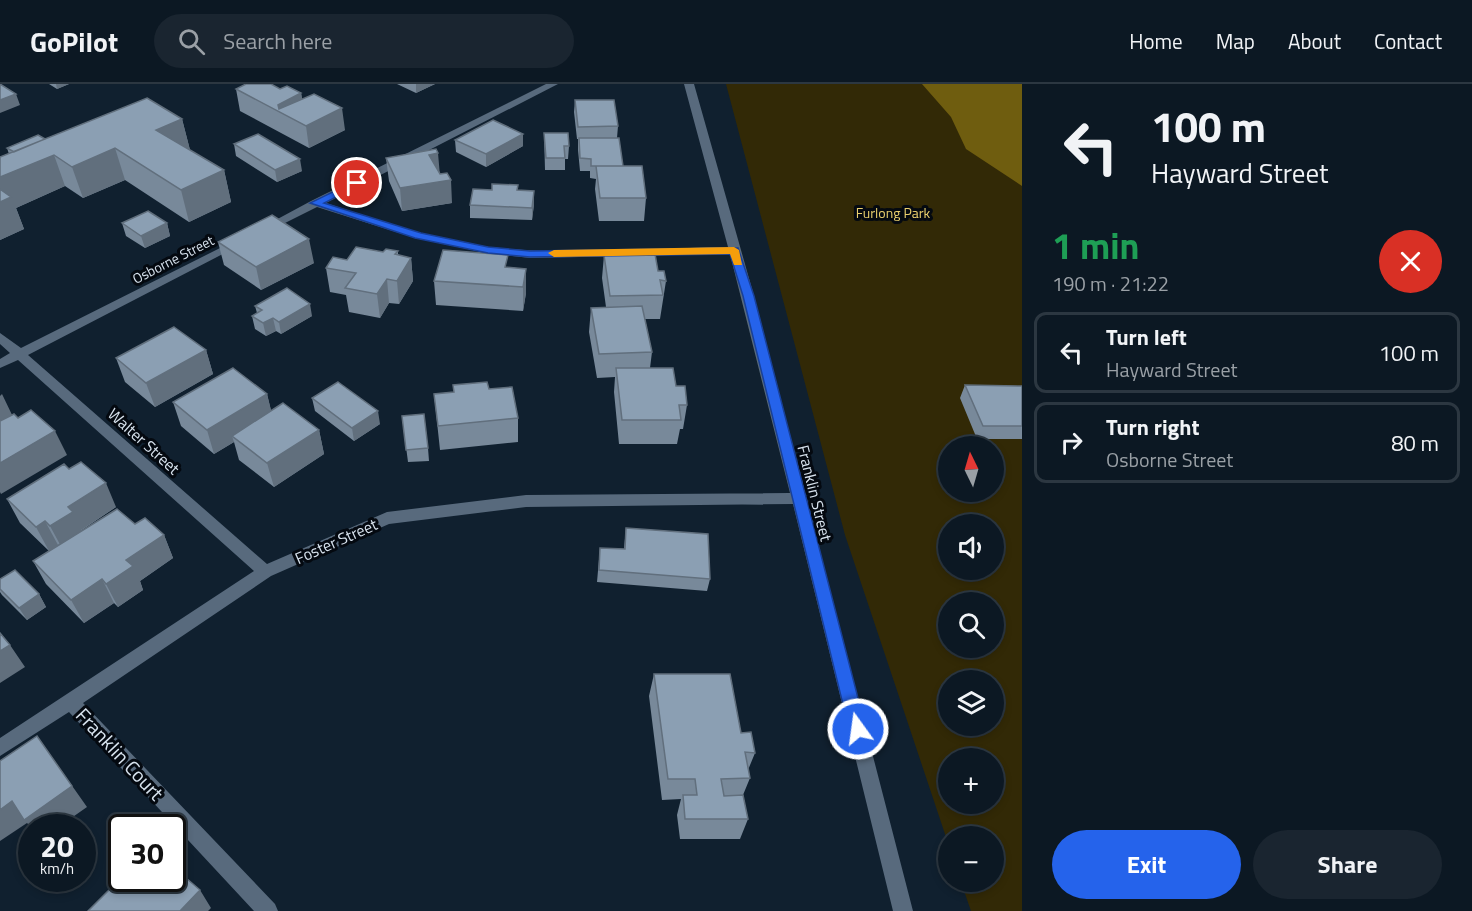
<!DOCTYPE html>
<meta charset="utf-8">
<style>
:root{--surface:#0c1823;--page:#1a2530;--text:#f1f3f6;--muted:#9aa0a6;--line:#2c3741;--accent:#2563eb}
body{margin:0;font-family:"Titillium Web",sans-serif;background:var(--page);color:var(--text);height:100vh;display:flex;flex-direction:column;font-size:22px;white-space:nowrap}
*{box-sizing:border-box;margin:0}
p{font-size:20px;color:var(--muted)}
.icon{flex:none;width:33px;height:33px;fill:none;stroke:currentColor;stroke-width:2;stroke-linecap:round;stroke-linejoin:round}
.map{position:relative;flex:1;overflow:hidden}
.panel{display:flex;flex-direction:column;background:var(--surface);width:450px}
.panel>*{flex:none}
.banner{background:#0c1823;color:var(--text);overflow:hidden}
.needle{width:39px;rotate:355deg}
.fabs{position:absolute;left:938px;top:352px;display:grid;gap:12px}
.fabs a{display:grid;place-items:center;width:66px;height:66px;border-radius:50%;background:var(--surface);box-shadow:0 3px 9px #0003,0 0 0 2px var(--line);font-size:30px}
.speed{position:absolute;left:18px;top:730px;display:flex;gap:12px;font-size:30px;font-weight:700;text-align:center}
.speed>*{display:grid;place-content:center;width:78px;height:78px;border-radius:50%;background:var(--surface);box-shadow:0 3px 9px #0003,0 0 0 2px var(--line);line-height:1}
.speed small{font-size:15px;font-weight:400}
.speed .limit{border:3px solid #111;border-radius:9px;background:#fff;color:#111}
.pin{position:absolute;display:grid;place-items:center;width:51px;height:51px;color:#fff;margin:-26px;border:3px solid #fff;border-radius:50%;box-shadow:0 2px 6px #0007}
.me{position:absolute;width:66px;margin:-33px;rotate:346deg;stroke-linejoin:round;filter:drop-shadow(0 0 4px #0008)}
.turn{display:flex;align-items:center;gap:21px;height:126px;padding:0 30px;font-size:27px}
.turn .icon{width:78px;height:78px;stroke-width:2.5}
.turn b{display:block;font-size:42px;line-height:51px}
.round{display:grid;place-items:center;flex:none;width:63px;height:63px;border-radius:32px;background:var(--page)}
.head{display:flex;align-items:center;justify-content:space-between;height:102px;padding:0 30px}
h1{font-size:36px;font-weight:700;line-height:45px;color:#1e9e55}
.cta{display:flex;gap:12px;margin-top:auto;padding:12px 30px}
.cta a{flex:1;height:69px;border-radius:36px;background:var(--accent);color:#fff;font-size:24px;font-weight:700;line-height:69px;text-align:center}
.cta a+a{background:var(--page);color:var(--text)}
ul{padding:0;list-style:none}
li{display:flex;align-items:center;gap:18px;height:81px;margin:0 12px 9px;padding:0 18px;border:3px solid var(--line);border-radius:12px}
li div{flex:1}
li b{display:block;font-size:22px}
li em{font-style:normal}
header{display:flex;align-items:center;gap:36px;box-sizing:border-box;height:84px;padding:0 30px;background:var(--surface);border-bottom:2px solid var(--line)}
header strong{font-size:28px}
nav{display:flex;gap:33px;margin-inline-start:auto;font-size:21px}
.search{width:420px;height:54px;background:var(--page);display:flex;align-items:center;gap:15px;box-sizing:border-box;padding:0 21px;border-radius:33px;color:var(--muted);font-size:22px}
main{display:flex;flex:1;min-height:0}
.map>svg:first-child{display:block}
.green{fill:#322906;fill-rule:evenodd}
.water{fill:#6f5d0f}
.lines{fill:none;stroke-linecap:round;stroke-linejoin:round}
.minor{fill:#586a7d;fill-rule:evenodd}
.wall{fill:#78899a}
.shaded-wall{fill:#616f7d}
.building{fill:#8b9fb3;stroke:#616f7d;stroke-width:1.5}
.route{fill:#2563eb;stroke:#184099;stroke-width:1.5}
.slow{fill:#f59e0b}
.labels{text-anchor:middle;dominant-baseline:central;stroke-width:6;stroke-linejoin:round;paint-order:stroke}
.far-park-label{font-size:14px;fill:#ecd16e;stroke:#040910}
.far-street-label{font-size:14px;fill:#d8e3ee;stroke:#040910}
.street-label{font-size:16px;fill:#d8e3ee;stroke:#040910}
.near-street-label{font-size:20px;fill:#d8e3ee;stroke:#040910}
</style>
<header>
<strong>GoPilot</strong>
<div class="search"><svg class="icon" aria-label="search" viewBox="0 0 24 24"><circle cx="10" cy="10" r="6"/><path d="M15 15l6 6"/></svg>Search here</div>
<nav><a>Home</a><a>Map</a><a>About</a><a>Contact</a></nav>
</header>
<main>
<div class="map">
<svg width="1022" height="827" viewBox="0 0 1022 827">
<rect width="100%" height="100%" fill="#10202f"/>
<path class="green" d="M726 0H1022V827H971L961 798H993V753H948V759L845 451ZM948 363H993V408H948ZM948 441H993V486H948ZM948 519H993V564H948ZM948 597H993V642H948ZM948 675H993V720H948Z"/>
<path class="water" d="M922 0H1022V102L966 65 951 33Z"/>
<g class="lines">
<path class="minor" d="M546 0H558L326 119C379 136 433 156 490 163 568 172 650 164 728 163L684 0H694L754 212 913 827H893L793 420 526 423 389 440 271 492 83 619 275 820 278 827H254L69 628 0 672V654L254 487 18 276 0 284V275L10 269 0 260V249L21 264 234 157 238 156 244 159 28 271 267 480 387 428 526 411 790 409 730 170 530 174 487 169 415 154 317 123 269 147H261L259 145 311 117Z"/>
</g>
<path class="wall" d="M49 0H69L57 5Z
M397 0H435L416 9Z
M236 5H280L301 9 302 15 345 46 309 64 240 27Z
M575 16 618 42 617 54 623 82 646 114 644 137H599L595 105 596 95 590 94V87H580L578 66V55H577L574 28Z
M182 35 190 66 224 86 231 118 189 138 125 96 83 114 65 102 16 124 24 145 0 156V73L9 70 7 64 45 55Z
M544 49 569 62 568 75H565V86H545Z
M523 50V62L486 83 456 68 455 56Z
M234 60 302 87 277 98 236 72Z
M386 74 440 90 452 119 402 127 389 97Z
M518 106 534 107V120L532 136 470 134V121Z
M122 139H167L170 152 145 164 126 152Z
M218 158 314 179 261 206 224 181Z
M398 167V171L411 174 413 197 399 220 389 219 380 234 349 228 346 211 330 208 326 184 347 176 383 168Z
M604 171 658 187 666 197 660 235H645L652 268 650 284 676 302 687 321 683 345H680L677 360H619L614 308 615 293 597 294 589 248 591 224 606 223 602 194Z
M508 183 526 185V209L523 227 436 221 434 197Z
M255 222 312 232 281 250 276 247 266 252 255 245 252 232 257 229Z
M206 266 213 290 155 323 125 298 116 274Z
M453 301 489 305 518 334V358L440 366 434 310 454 308Z
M965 301 1022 302V355H977L960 314Z
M267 310 271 327 319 346 324 370 274 403 239 376 234 358 214 370 181 342 173 318Z
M312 314 380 340 354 357 315 327Z
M402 332 428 364 429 377 408 378Z
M7 415 116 423 82 446 135 440 164 451 173 474 140 497 143 506 118 523 114 519 84 539 46 500 33 477 49 467 20 439Z
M626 444 710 495 707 507 597 498 600 464 624 465Z
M0 495 39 510 46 523 27 536 2 511 0 508Z
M654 590 741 649 755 669 748 686 750 694 743 711 748 735 740 755H680L677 731 681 715 662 716 649 612Z"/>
<path class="shaded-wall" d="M56 0H69L57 5Z
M416 0H435L416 9Z
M301 9 305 31 279 28 278 21Z
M16 10 20 21 0 29V16Z
M342 24 345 46 309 64 306 42Z
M182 35 190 66 156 46Z
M523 50V62L486 83V70Z
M115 64 125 96 83 114 72 83Z
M438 69 440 92 429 71Z
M54 71 65 102 16 124 24 145 0 156V93Z
M300 75 302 87 277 98 275 86Z
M224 86 231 118 189 138 181 106Z
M451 96 452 119 402 127 400 104Z
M534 107V120L532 136V124Z
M167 139 170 152 145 164 141 152Z
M309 155 314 179 261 206 256 183Z
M411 174 413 197 399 220 397 197Z
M526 185V209L523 227V203Z
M387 195 389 219 380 234 377 210Z
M310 220 312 232 281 250 279 238Z
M273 234 276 247 266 252 263 239Z
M206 266 213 290 155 323 146 299Z
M2 310 14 335 0 342V312Z
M267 310 273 334 232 352 234 358 214 370 207 346Z
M378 327 380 340 354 357 352 344Z
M319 346 324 370 274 403 267 379Z
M55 347 67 371 1 410 0 408V379Z
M106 399 116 423 81 446 84 452 63 466 50 442 68 423Z
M45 437 58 461 49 467 36 443Z
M164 451 173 474 140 497 143 506 118 523 106 500 126 476Z
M102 495 114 519 84 539 71 516Z
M39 510 46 523 27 536 19 524Z
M10 561 25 583 0 599V567Z
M37 652 87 723 57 744H32L27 739 0 757V726Z
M200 806 211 824 208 827H180Z"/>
<path class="building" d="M0 0 16 10 0 16Z
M246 0H271L280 5 287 2 301 9 278 21 279 25 314 10 342 24 306 42 236 5Z
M147 14 182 35 156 46 224 86 181 106 115 64 72 83 54 71 0 93V73Z
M575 16H614L618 42 578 43Z
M493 36 523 50 486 70 455 56Z
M544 49H568L569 62H564L565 74H546Z
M258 50 300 75 275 86 234 60Z
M38 51 45 55 14 68 7 64Z
M579 54H619L623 82H591V75L580 74Z
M436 65 438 69 429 71 440 90 447 89 451 96 400 104 386 74Z
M596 82H642L646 114H600Z
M492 100 518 101 517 106 534 107 532 124 470 121 473 105 492 106Z
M0 105 11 113 0 118Z
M148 127 167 139 141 152 122 139Z
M272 131 309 155 256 183 218 158Z
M356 163 383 168 386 165 398 167 395 170 411 174 397 197 387 195 377 210 345 204 356 189 326 184 333 173 347 176Z
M443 166 508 171 505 183 526 185 523 203 434 197Z
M655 170 658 187H664L666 197 660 196 663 211 610 212 604 171Z
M287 204 310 220 279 238 273 234 263 239 252 232 262 226 255 222Z
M642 222 652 268 599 270 591 224Z
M174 243 206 266 146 299 116 274Z
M233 284 267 310 207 346 173 318Z
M616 284H673L676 302H685L687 321H679L681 336H622Z
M338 298 378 327 352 344 312 314Z
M487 298 489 305 512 303 518 334 438 342 434 310 454 308 453 301Z
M965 301 1022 302V342H983Z
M283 319 319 346 267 379 232 352Z
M31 326 55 347 0 379V337L14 330 18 334Z
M424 330 428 364 406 366 402 332Z
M81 378 106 399 68 423 73 428 50 442 45 437 36 443 7 415 64 380 69 385Z
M117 425 135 440 145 434 164 451 126 476 133 482 106 500 102 495 71 516 33 477Z
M626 444 708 450 710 495 599 486 600 464 625 465Z
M15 486 39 510 19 524 0 505V495Z
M0 549 10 561 0 567Z
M654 590H730L741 649 751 648 755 669 745 668 750 694 721 695 724 712 743 711 748 735H685L683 711H697L695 695H668Z
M37 652 72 702 24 736 12 717 0 726V677Z
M172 782 200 806 180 827H88L120 795 134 807 147 795H172Z"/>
<path class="route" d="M357 96 360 97V101L324 119 421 149 488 163 530 167 738 164 754 212 866 645 864 650 858 652 852 650 849 645 743 212 730 170 530 173 488 169 415 154 310 119Z"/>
<path class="slow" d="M734 163 739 166 742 181H734L730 170 554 173 548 169 554 166Z"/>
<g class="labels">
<g class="far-park-label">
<text x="893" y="128">Furlong Park</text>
</g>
<g class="far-street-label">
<text transform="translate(173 175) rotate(-27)">Osborne Street</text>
</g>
<g class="street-label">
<text transform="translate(144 357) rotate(42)">Walter Street</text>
<text transform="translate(815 409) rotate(76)">Franklin Street</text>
<text transform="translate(336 457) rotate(-24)">Foster Street</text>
</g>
<g class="near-street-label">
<text transform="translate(120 670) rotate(47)">Franklin Court</text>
</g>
</g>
</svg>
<div class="fabs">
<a><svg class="needle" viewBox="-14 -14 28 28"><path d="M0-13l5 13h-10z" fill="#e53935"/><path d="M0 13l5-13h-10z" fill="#9aa0a6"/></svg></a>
<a><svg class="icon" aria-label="sound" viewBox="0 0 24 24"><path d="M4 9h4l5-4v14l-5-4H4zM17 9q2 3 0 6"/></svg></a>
<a><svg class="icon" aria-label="search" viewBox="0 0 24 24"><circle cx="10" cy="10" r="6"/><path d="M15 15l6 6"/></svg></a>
<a><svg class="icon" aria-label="layers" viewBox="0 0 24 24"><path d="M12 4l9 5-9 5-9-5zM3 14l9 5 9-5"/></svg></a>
<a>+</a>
<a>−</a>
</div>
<div class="speed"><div>20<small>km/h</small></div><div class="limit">30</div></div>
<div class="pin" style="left:357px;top:99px;background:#d93025"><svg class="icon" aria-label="arrive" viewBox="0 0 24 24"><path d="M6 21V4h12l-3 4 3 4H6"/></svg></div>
<svg class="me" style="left:858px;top:645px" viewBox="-20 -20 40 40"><circle r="17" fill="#2563eb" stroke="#fff" stroke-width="3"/><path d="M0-11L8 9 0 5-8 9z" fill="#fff"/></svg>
</div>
<section class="panel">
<div class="banner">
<div class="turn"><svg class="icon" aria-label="left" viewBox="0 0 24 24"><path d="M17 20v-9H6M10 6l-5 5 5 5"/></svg><div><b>100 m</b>Hayward Street</div></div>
</div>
<div class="head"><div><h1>1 min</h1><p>190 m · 21:22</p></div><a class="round" style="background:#d93025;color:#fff"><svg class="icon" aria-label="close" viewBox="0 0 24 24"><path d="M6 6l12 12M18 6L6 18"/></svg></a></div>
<ul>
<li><svg class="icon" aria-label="left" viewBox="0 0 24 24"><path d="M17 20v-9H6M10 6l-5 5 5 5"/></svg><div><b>Turn left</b><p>Hayward Street</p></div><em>100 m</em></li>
<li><svg class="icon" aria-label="right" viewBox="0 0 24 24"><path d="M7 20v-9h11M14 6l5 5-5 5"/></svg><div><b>Turn right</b><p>Osborne Street</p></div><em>80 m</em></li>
</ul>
<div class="cta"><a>Exit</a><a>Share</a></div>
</section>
</main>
